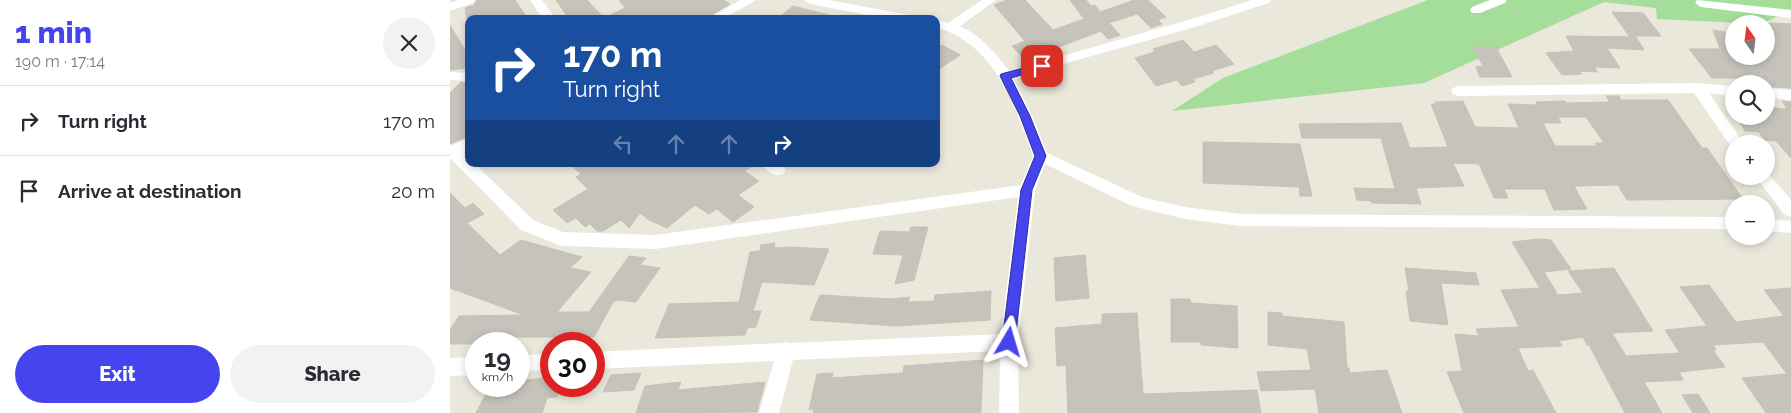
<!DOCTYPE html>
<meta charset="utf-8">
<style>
:root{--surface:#fff;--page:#f2f2f3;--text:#2b2b33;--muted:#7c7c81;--line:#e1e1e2;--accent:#4644ee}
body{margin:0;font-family:Raleway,sans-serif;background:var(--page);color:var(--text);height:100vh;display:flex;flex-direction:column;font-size:19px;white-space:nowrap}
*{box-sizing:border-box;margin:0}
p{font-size:16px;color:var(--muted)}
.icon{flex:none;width:28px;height:28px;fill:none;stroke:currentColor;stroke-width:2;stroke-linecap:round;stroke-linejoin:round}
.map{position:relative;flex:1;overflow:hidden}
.sheet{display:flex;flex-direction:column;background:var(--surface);width:450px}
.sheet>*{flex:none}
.banner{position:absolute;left:15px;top:15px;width:475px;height:152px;border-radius:10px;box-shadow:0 2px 8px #0003;background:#1a4fa0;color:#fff;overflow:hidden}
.needle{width:32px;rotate:346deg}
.buttons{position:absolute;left:1275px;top:15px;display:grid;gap:10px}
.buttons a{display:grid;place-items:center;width:50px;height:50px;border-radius:50%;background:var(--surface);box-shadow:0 2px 8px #0003;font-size:25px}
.speed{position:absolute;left:15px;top:332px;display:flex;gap:10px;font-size:25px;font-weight:700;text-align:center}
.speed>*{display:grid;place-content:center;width:65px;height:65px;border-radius:50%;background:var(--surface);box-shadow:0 2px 8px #0003;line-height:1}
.speed small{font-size:12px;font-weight:400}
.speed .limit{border:8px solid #d22;background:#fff;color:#111}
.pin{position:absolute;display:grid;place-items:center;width:42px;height:42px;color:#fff;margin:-21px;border-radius:10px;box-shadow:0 2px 8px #0006}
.me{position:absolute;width:55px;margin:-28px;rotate:7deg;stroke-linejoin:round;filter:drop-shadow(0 0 4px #0008)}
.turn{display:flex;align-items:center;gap:18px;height:105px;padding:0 15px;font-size:22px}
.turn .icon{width:65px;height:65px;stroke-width:2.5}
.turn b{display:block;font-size:35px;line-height:42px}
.lanes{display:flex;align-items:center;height:48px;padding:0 15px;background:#0003;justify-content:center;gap:25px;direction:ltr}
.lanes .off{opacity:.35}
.round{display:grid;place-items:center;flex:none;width:52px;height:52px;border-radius:26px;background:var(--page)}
.summary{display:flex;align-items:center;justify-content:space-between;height:85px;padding:0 15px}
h1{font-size:30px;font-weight:800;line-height:38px;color:var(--accent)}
.action{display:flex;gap:10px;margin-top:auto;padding:10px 15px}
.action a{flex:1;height:58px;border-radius:30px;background:var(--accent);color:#fff;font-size:20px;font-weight:800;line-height:58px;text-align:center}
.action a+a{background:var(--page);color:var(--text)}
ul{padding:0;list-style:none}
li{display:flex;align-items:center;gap:15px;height:70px;padding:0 15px;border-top:1px solid var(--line)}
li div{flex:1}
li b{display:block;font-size:19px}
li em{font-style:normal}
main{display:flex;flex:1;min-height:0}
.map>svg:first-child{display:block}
.green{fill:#a4de9a}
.building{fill:#c5c3bb;stroke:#c5c3b5;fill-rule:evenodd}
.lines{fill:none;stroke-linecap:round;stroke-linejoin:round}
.minor{fill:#fff;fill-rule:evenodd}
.route{fill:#4644ee;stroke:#2e2c9b}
</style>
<main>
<section class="sheet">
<div class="summary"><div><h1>1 min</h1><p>190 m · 17:14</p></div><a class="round"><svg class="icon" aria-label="close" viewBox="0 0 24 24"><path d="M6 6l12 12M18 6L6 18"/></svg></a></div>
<ul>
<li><svg class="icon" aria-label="right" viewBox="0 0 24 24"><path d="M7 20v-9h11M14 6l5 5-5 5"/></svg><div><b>Turn right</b></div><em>170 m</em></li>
<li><svg class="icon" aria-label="arrive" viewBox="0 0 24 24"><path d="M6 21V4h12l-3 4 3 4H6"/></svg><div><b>Arrive at destination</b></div><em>20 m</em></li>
</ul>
<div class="action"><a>Exit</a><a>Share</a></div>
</section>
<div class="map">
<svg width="1341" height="413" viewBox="0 0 1341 413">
<rect width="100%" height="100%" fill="#eae7db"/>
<path class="green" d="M978 0H1341V11L1310 24 1207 19 1206 8 1154 2 974 83 722 111 773 78Z"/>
<path class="building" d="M27 0H65L78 19H17L15 8 24 5Z
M106 0H137L154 18 175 8 169 0H273L280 4 255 19H119Z
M557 0H575L603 30 634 19 620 0H636L641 6 645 5 650 12 684 0H698L716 17 708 20 712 24 701 28 687 14 659 23 670 35 658 39 651 31 575 60 562 46 575 41 544 5Z
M343 6 379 15 378 19H348L332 15Z
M1162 12 1193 13 1211 36H1179Z
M1316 23 1341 24V88L1322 87 1320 84H1302L1298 78H1262L1239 49H1270L1263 30 1284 34V58L1316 60Z
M0 25 19 57V68L0 70Z
M1116 36 1186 37 1194 50 1157 48 1170 68 1145 67 1147 72 1129 71 1132 74 1112 75 1096 53 1124 51Z
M733 40 744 52 766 45 784 64 762 71 764 73 743 79 745 82 732 86 727 80 706 86 685 58 705 52 703 49Z
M492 45 510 55 486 71V49Z
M1023 47H1046L1062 77H1030L1026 67 1033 66Z
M11 82 19 83V136L0 144V93Z
M1156 96H1169L1171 100H1218L1252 148H1257L1293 199 1177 200 1168 185 1124 186 1137 209 1104 210 1095 189H1054L1058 198H1044L1029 164 1003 163 1014 186 966 188 971 204 922 203 921 201 907 200 904 188 945 189 931 138H852L849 124 951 123 960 148 998 147 981 104H986L985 102 1013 101 1025 127 1069 128 1058 104 1087 105 1086 102 1115 101 1116 103 1160 102ZM1108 117H1136L1154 143H1145L1147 146H1105L1093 123H1111Z
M1332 101 1341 102V158L1326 141 1314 140 1309 132 1295 131 1286 116H1316V107L1337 109Z
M753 142 850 144 862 196H850L849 187 753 183Z
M120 164H306L294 171 309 181 288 195 304 207 283 222 267 209 259 214 245 205 217 228 199 220 190 213 179 228 171 220 153 231H147L140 224 135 227 126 218 117 223 103 210 138 189 126 177 131 174Z
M0 193 15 208 23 203 34 214 17 223 50 255 71 240 132 257 120 268 141 272 107 312H139L179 256 196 258 190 265 210 268 186 302 167 300 163 302 144 337H63L58 344H0V330L9 316 74 315 0 288Z
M461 227H478L464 280 445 284 453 255 423 254 430 231 459 232Z
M1089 239 1101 240 1121 269 1094 272 1108 295 1133 293 1118 271 1164 268 1203 331 1162 333 1176 356 1230 353 1215 330 1257 326 1230 287 1259 285 1286 322 1334 316 1314 290 1341 288V413H1316L1292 378 1337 374 1313 342 1263 345 1266 350H1263L1275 367 1229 372 1233 380 1194 382 1212 413H1175L1139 345H1137L1133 337 1109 341 1112 346 1068 348 1078 371 1083 370 1106 413H1014L997 372 1012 371 1005 334 1029 336 1026 329 1069 327 1051 290 1090 288 1062 242Z
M325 243 324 248 340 247 379 249 364 285 312 282 303 311H311L306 327 297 328 295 335 205 338 219 304 289 302 300 252 310 251 311 245Z
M635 255 639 298 606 301 604 258Z
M955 268 1026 273 1029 285 991 283 998 325 960 321 956 291H959Z
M541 291 540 320 446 326 360 320 370 295 440 299 460 297 458 302 484 301 485 295Z
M721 299H740L741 303 787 306 788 348 751 345V342H721Z
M818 312 832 313V316L894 322 897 368H899L900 373 937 370 952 413H869L865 389 811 391 807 372 861 370 857 349 818 345Z
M687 313 693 394 807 390 811 413H618L616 365 607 366 605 328 652 324V314Z
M533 360 531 413H364L363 409 359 410 367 374 383 373 382 378 453 373 454 366Z
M191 373 184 390 153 392 161 375Z
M101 377V386H111L107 397 97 398 92 413H26L40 386H69V381Z
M231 382 228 390 315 382 307 412 186 413 195 386Z
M1248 394 1260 413H1243L1232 395Z"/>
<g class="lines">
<path class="minor" d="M8 0H25L23 3 0 11V3Z
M80 0H92L106 19H93Z
M291 0H306L273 19H257Z
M354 0H379L459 15 465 19H438L360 4Z
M532 0H546L510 26C531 36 545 52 559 71L735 21 802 0H821L819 3 745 27 563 78 582 115 597 153 692 197 735 207 791 214 1284 217V229L791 226 735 219 682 206 595 164 585 190 568 342 569 413H549L550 351 343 360 329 413H309L324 361 144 369V352L331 343 336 342 340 343 551 334 568 197 205 249 112 246 71 230 0 158V146L19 138V150L14 152 19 157V164H25L83 220 113 232 205 235 571 185 583 156C564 103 545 45 486 27V19L498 23Z
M1040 0H1057L1055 3 1030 13H1022L1020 10 1022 7Z
M1247 0 1341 10V18L1251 7 1245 3Z
M0 72 19 73V81L0 80Z
M1248 83 1284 86V96L1259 93 1294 144H1284V148H1282L1244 93 1008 96 1003 94 1001 91 1003 88 1008 86Z
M1316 88 1341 90V100L1316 98Z
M312 164H330L336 170 333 174C325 177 317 172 312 164Z
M1316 171 1341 200V217L1335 215 1305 176H1316Z
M1316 219 1341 221V233L1316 231Z
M101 354V370L69 371V355Z
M26 357V375L0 376V358Z"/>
</g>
<path class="route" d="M592 63 597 66 595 68 561 78 580 116 596 156 582 190 565 342 563 346 559 348 554 346 552 342 571 190 585 156 570 116 550 76 551 74Z"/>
</svg>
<div class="buttons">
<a><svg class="needle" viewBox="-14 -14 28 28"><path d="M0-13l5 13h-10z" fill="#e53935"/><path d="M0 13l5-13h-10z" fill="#7c7c81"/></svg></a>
<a><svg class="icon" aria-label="search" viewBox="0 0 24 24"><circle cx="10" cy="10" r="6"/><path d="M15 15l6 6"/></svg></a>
<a>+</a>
<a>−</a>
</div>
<div class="speed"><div>19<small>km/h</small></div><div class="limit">30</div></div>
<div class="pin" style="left:592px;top:66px;background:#d93025"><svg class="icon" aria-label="arrive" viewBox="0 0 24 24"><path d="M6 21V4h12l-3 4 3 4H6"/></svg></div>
<svg class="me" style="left:559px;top:342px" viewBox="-20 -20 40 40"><path d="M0-17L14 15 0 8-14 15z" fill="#4644ee" stroke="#fff" stroke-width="4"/></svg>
<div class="banner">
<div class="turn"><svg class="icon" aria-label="right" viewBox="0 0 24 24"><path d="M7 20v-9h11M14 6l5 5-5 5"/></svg><div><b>170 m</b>Turn right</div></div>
<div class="lanes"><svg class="icon off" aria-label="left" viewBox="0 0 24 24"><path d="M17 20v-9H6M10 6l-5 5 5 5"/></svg><svg class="icon off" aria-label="ahead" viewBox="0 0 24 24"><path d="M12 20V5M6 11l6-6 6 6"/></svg><svg class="icon off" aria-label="ahead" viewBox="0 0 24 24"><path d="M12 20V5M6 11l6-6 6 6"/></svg><svg class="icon" aria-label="right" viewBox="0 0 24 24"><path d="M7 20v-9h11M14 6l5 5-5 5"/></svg></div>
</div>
</div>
</main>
